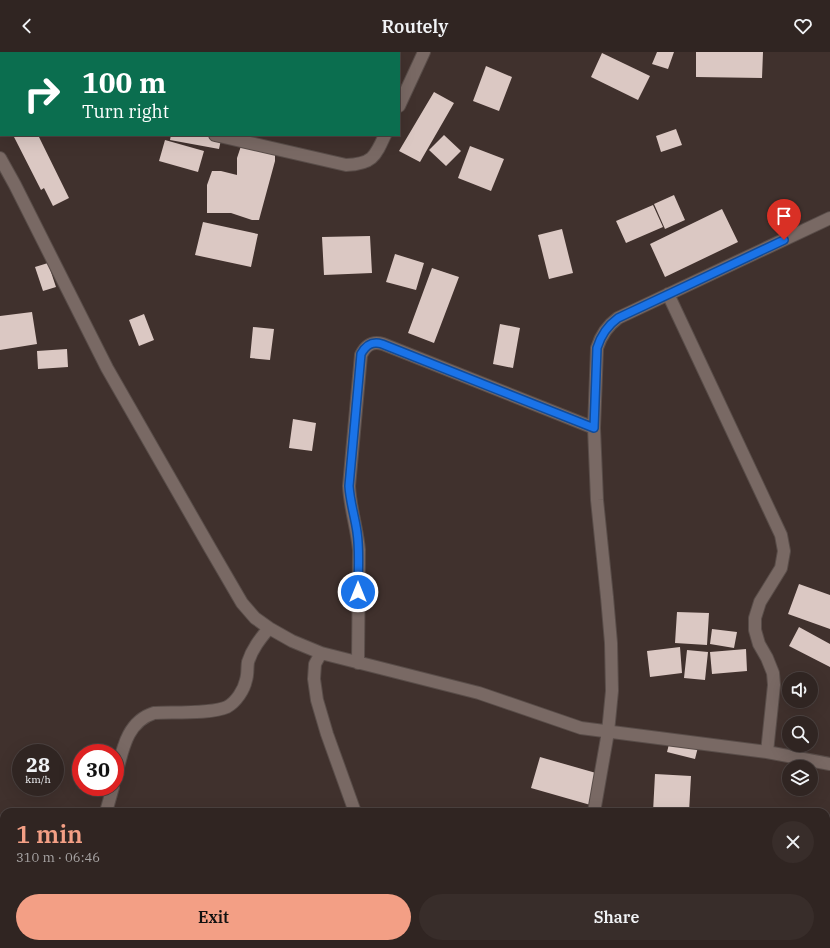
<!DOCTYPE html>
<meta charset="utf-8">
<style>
:root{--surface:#302522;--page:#382d2a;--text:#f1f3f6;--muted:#a8a5a5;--line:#4b4240;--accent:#f39f85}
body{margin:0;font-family:"IBM Plex Serif",serif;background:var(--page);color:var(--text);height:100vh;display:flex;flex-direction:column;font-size:15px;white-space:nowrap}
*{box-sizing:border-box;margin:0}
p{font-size:13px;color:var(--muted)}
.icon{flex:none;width:22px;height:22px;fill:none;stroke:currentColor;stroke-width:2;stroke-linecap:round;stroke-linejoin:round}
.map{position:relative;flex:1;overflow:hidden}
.sheet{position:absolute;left:0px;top:756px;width:830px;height:140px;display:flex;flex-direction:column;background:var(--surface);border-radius:12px 12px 0 0;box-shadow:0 4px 16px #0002,0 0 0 1px var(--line)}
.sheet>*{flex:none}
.top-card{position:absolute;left:0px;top:0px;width:400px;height:84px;box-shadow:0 4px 16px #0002,0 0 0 1px var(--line);background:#0b6e4f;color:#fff;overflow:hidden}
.fabs{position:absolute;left:782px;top:620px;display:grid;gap:8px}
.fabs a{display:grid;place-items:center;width:36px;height:36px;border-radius:50%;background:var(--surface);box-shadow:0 4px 16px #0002,0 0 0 1px var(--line);font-size:20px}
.speed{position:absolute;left:12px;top:692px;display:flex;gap:8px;font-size:20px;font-weight:700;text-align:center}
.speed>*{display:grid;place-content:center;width:52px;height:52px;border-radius:50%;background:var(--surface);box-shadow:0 4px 16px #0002,0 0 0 1px var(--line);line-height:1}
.speed small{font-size:10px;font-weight:400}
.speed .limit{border:6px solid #d22;background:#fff;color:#111}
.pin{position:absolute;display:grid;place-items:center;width:34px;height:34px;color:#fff;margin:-41px -17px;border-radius:50% 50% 50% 0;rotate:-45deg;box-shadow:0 0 4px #0007}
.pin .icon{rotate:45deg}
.me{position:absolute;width:44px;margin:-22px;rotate:0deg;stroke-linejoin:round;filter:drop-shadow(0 0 3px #0008)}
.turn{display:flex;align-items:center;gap:14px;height:84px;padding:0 16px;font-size:18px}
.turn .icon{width:52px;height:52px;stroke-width:2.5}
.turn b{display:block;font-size:28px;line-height:34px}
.round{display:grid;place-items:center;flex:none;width:42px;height:42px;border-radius:21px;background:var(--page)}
.headline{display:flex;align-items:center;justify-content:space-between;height:68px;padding:0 16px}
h1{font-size:24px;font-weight:600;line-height:30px;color:var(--accent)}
.button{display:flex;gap:8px;margin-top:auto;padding:8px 16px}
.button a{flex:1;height:46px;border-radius:24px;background:var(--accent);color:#111;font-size:16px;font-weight:600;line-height:46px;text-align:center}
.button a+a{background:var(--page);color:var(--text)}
header{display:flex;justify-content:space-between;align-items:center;height:52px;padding:0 16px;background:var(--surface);font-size:18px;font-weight:600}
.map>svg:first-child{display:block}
.building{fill:#dbc8c3}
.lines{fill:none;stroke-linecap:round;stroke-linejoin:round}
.minor-casing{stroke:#594d49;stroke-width:14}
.minor{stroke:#796964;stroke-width:12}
.route-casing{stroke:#114b97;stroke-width:10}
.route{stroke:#1a73e8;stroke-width:7}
</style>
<header><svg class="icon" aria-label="back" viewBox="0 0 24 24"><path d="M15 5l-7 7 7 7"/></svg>Routely<svg class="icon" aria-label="heart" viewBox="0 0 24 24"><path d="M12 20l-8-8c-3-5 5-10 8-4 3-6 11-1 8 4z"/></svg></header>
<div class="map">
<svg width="830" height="896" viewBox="0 0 830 896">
<rect width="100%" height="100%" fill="#40312d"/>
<path class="building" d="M657 0H674L668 17 652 12Z
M696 0H763L762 26 696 25Z
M602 1 650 24 638 48 591 25Z
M486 14 512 25 499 59 473 49Z
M434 40 454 51 420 110 399 99Z
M676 77 682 93 661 100 656 84Z
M13 83H38L69 146 53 154 44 136 41 138Z
M171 83H222L219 97 170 88Z
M444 83 461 99 446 114 429 98Z
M165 88 204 99 198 120 159 109Z
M241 94 275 101V109L259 168H252L231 161H207V133L212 119H221L237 123V106Z
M470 94 504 107 491 139 458 126Z
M674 143 685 168 665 177 654 152Z
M653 153 663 175 626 191 616 169Z
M722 157 738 190 665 225 650 192Z
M203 170 258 182 251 215 195 203Z
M562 177 573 221 549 227 538 183Z
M370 184 372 221 324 223 322 185Z
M395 202 424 211 416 238 386 230Z
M48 211 56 235 43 239 35 215Z
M432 216 459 225 434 291 408 281Z
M32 260 37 292 0 298V264Z
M144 262 154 288 139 294 129 268Z
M500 272 520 276 513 316 493 312Z
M253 275 274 277 270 308 250 306Z
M67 297 68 315 38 317 37 299Z
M293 367 316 371 312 399 289 396Z
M799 532 830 543V577L788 562Z
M677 560 709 561 707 593 675 591Z
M799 575 830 592V615L789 594Z
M712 577 737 580 734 596 710 592Z
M680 595 682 621 650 625 647 599Z
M746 597 747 619 712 622 710 600Z
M687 598 708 600 705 628 684 626Z
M670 688 698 695 695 707 667 700Z
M540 705 603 723 594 754 531 736Z
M655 722 691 724 689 760H653Z
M329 892H368V896H329Z
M521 892H567L578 896H520Z"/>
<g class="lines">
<defs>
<path id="minor" d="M131 1V0
M399 54 424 0
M0 78H1
M215 83 346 113C372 112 375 105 385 83
M0 106 15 133 107 316 210 496 242 551 255 566 269 576 292 589 321 601 479 641 581 676 767 700 830 712
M668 242 781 483 784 499 781 516 760 550 755 566V578L759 592 767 606 773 621 774 633 767 700
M321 601 315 612 314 627 317 648 327 682 355 760
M358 611 359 498C357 476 350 456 349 434L361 303C366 293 372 289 383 292L594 376
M115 727C122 702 125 670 154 661 172 660 212 662 227 655 236 650 244 638 246 628 248 622 247 616 248 610 252 597 260 587 269 576
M106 760 113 735
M594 760 608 680 612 639 611 591 607 545 597 448 594 376 597 296C601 283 607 274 618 266L830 166
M424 892 426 896
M583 892V896
M35 896 37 892"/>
</defs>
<use href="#minor" class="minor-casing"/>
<use href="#minor" class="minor"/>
</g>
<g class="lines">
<defs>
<path id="route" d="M358 540C358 520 360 500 357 480 355 465 350 450 349 434L361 302C366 293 372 289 382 292L594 376 597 296C601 283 607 274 618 266L784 188"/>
</defs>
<use href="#route" class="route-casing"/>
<use href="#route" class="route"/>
</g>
</svg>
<div class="fabs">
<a><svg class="icon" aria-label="sound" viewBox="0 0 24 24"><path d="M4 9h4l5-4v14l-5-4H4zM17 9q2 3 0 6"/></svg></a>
<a><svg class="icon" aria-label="search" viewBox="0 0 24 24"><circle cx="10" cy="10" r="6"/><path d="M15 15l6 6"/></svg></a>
<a><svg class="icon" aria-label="layers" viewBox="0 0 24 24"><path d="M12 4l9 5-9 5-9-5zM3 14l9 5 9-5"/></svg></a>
</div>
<div class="speed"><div>28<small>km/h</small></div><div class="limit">30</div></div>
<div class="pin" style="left:784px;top:188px;background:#d93025"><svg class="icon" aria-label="arrive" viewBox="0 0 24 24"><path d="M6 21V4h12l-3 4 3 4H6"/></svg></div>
<svg class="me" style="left:358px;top:540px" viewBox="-20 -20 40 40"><circle r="17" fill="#1a73e8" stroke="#fff" stroke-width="3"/><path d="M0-11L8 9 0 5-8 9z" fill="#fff"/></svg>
<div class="top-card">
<div class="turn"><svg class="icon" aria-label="right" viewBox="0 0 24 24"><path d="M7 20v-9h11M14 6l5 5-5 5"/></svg><div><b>100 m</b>Turn right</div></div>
</div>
<section class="sheet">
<div class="headline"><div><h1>1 min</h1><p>310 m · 06:46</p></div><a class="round"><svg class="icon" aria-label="close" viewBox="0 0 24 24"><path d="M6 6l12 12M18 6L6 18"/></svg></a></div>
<div class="button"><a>Exit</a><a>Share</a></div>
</section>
</div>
